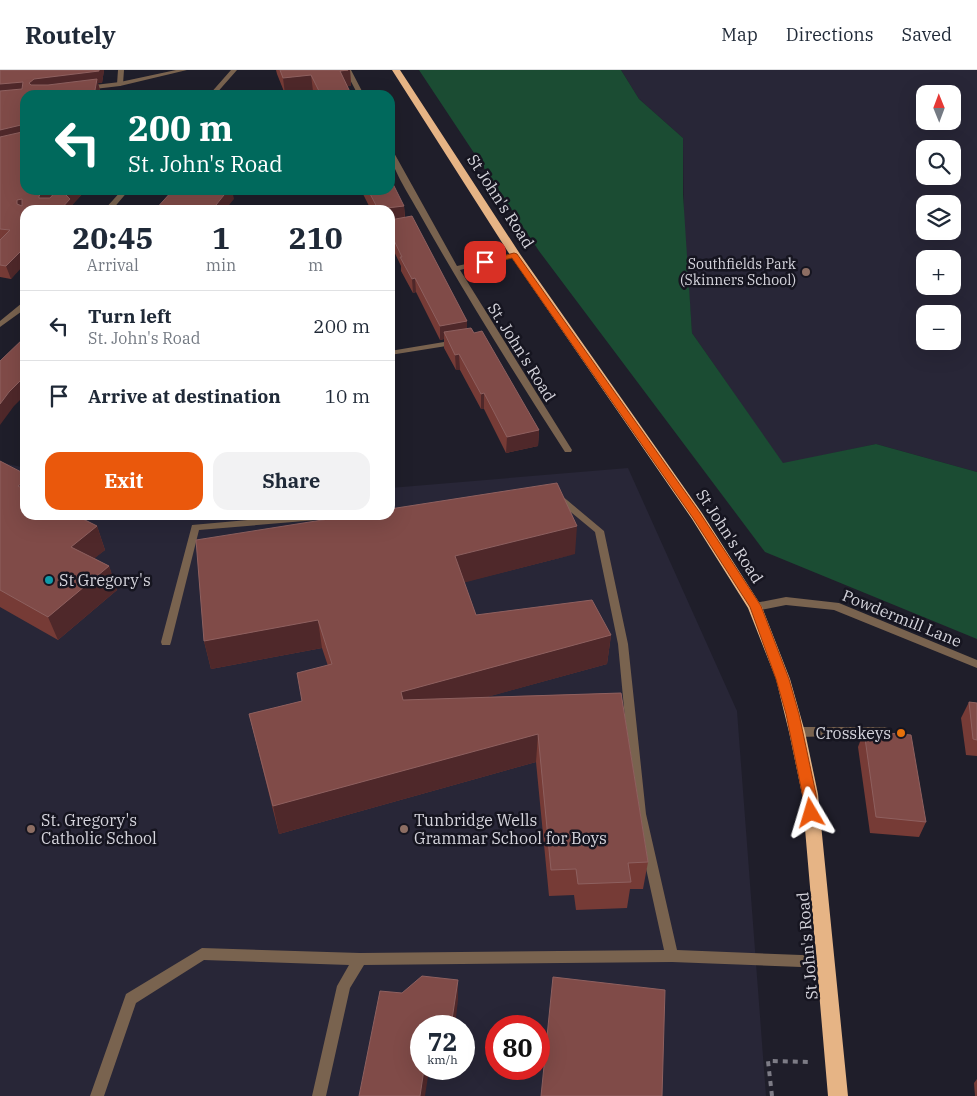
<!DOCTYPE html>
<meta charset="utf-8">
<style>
:root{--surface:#fff;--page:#f2f2f3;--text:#1f2937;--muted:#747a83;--line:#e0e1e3;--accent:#ea580c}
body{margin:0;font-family:"IBM Plex Serif",serif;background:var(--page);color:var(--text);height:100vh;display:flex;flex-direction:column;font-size:19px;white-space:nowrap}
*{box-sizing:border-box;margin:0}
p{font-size:16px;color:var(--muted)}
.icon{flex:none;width:28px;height:28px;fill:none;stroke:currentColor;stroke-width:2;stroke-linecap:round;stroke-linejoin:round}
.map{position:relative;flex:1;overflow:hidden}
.side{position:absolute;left:20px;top:135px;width:375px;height:315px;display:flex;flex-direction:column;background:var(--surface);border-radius:15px;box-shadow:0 5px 20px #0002}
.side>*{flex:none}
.top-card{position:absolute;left:20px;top:20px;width:375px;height:105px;border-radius:15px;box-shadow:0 5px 20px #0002;background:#00695c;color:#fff;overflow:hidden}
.needle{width:32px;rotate:359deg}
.fabs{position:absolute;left:916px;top:15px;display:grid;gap:10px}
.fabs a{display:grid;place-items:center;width:45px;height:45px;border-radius:10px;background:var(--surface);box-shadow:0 5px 20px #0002;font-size:25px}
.speed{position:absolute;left:410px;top:945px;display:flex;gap:10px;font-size:25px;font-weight:700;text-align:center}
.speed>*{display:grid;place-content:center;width:65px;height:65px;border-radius:50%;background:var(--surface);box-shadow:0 5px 20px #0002;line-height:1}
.speed small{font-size:12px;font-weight:400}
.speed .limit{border:8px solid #d22;background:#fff;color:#111}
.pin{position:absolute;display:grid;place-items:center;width:42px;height:42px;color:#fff;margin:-21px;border-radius:10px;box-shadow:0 2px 8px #0006}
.me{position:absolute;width:55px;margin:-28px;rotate:353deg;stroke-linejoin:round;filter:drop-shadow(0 0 4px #0008)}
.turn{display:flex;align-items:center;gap:18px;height:105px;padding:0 25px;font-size:22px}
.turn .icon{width:65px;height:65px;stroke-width:2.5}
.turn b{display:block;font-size:35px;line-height:42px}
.eta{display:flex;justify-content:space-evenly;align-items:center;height:85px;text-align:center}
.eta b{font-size:30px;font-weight:800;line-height:35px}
.action{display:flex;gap:10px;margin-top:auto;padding:10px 25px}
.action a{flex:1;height:58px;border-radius:15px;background:var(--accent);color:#fff;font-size:20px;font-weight:800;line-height:58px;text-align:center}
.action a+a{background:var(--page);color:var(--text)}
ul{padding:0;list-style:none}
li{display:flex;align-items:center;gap:15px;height:70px;padding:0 25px;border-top:1px solid var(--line)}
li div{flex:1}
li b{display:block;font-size:19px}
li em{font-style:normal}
header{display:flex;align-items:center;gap:30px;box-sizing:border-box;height:70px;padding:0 25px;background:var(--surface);border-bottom:1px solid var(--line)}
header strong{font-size:24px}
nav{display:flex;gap:28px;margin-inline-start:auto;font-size:18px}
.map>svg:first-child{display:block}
.built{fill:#282637;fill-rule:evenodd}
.green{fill:#1b4c33}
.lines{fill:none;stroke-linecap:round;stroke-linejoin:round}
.path{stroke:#7d7c86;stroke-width:4;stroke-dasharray:5 5;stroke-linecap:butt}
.service{fill:#79634f;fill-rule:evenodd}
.minor{fill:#79634f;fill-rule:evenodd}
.tertiary{fill:#79634f;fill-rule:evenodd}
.trunk{fill:#e6b485;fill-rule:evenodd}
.wall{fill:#763b36}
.shaded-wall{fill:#4f282a}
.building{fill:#804b48;stroke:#8e605f;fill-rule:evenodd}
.route{fill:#ea580c;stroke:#983908}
.education-dot{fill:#8d6e63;stroke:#161520;stroke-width:2}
.culture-dot{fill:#0f9aa8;stroke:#161520;stroke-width:2}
.food-dot{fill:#e8710a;stroke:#161520;stroke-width:2}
.labels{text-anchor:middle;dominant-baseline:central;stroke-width:5;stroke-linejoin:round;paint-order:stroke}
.far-poi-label{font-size:14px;fill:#d5d4dc;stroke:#161520;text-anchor:end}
.street-label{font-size:16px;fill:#d5d4dc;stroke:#161520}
.poi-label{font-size:16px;fill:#d5d4dc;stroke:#161520;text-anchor:start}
</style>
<header>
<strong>Routely</strong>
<nav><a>Map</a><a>Directions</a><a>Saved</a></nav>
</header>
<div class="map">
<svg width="977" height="1026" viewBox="0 0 977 1026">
<rect width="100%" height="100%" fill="#1f1e2a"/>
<path class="built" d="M621 0H977V402L876 374 783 394 692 263 684 154 683 68 639 29ZM925 24H952V51H925ZM925 79H952V106H925ZM925 134H952V161H925ZM925 189H952V216H925ZM925 244H952V271H925Z
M0 392 25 398V445H390V418L628 398 737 641 766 1026H0ZM421 956H464V999H421ZM496 956H539V999H496Z"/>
<path class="green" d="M419 0H621L639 29 683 68V124L692 263 783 393 876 374 977 402V569L765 482 539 181Z"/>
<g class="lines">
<path class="path" d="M772 1026 768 991 810 992"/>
<path class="service" d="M558 424 561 425 604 461 628 574 646 744 677 880 827 886 832 888 834 892 832 896 827 898 672 892 364 895 350 918 326 1026H312L337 916 349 895 204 890 136 933 104 1026H90L126 924 202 878 360 883 664 880 634 744 618 574 595 462 555 429 553 427Z
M301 445H345L340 448 199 460 171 572 170 575H162L161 572 192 455Z
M797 657H884L888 658 890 661 888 664 884 665 797 667 793 665 791 662 793 659Z"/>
<path class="minor" d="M118 0H124L123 14 120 16 117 14Z
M231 0H237L215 25H209Z
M345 0H351L364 25H358Z
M390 79 393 81 457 196 515 183 519 185 460 200 572 380 571 382H565C514 303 464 223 418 141 409 124 390 97 390 79Z
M122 120H129L112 140H104Z
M22 233H25V239L0 257V251Z
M456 270 460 272 459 274 390 285V281Z
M786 527 839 533 977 590V598L834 540 786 535 755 541 750 537 755 533Z"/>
<path class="tertiary" d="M176 0H187L120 16 86 20 83 18 86 16 120 12Z"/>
<path class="trunk" d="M392 0H400L520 184 702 443 762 537 790 609 805 662 818 724 848 1026H828L802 724 789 662 776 609 748 538 692 449 510 185Z"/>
</g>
<path class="wall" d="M0 0H104L102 13H98L100 20 25 120H86L72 135 11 209 0 207Z
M276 0H350L351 16H347L351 25H315L313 21 285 24 277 4Z
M361 120H390L404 136 405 147 467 251V259L474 263 539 360 538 376 506 383 484 339H481L460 300H456L444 278V269L440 270 416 222 413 223 401 201V196L390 173V140H371Z
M0 391 25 445 97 456 105 480 94 488 109 496 117 520 58 570 0 537Z
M575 484 464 512 476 545 611 565 607 594 486 627 621 623 648 792 643 819H630L627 838 576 840 574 825 549 826 536 692 279 764 249 644 302 631 328 596 322 578 211 599 204 571Z
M969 632 977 633V686L966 685 961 648Z
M864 661 926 752 919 767 870 763 858 677Z
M977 1009V1026H975L974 1013Z"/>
<path class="shaded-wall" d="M99 0H104L102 13H98L100 20 99 25H32L29 13 34 9Z
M350 0 351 16 341 17 340 1Z
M311 5 313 21 285 24 283 8Z
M23 12 26 24 0 26V14Z
M21 55 25 67 0 73V60Z
M45 120H58L43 140 39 128V126Z
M71 120H86L72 135 73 140H60L66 125Z
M228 120H232L234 129 225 140H212Z
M22 129 26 140 17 134V130Z
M404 136 405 153 390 155V140H378Z
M25 177V194L11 209 6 196Z
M415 208 416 222 413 223 412 209Z
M467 251V265L444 262V269L440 270V256Z
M459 284 460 300H456L455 285Z
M25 306V325L14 336 0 355V334L9 322Z
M484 323V339H481V324Z
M539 360 538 376 506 383 507 367Z
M25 411V435L18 416Z
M97 456 105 480 80 500 71 477Z
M577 456 575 484 455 515V486Z
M109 496 117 520 58 570 48 547Z
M318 550 322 578 211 599 204 571Z
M611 565 607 594 404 650 401 622Z
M538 664 536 692 279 764 273 736Z
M458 910V930L455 956H451Z
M424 999H431L429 1000 425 1026H420Z"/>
<path class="building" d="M0 0H99V1L34 9 29 13 31 15H48L97 9 95 20 100 25H25V120H45L39 126V128H50L57 120H71L66 125 70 129 60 140H25V177L6 196 0 195V170L10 160 0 159V67L22 62 23 57 21 55 0 60V21L22 19 23 12 0 14ZM22 129V136L17 134V130Z
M280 0H348L340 1 351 24 321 25 311 5 283 8Z
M390 108 404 136 378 139 368 120H390Z
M173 120H228L212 140H155Z
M412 146 467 251 440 256 415 208 412 209 400 187H402L390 162V150Z
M471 258 474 263 482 261 539 360 507 367 484 323 481 324 459 284 455 285 444 262Z
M25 267V306L9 322 0 334V291Z
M0 391 25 404V411L18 416 25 420V445H75L97 456 71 477 109 496 48 547 0 520Z
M557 413 577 456 455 486 476 545 592 530 611 565 401 622 403 630 621 623 648 792 628 793 631 812 578 814 576 799 551 800 538 664 273 736 249 644 302 631 297 603 332 594 318 550 204 571 196 470 354 445H390V439Z
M969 632 977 633V670L973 669Z
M864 661 911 665 926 752 876 747Z
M422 906 458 910 451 956H421V999H424L420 1026H359L380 921 402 923Z
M553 907 665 920 662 1026H541Z"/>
<path class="route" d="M514 183 517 184 700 443 761 536 789 609 799 644 816 724 818 743 816 747 811 748 807 747 786 644 776 609 750 537 693 448 512 188 485 195 480 192Z"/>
<g class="education-dot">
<circle cx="806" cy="202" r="5"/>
<circle cx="31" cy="759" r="5"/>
<circle cx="404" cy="759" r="5"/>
</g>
<circle class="culture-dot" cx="49" cy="510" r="5"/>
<circle class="food-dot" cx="901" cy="663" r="5"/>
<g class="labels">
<g class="far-poi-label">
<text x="796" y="194">Southfields Park<tspan x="796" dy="16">(Skinners School)</tspan></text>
</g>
<g class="street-label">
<text transform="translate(501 131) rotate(57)">St John's Road</text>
<text transform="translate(522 282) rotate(58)">St. John's Road</text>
<text transform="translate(730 466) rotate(57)">St John's Road</text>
<text transform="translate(902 548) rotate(22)">Powdermill Lane</text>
<text transform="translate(807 876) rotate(-95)">St John's Road</text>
</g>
<g class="poi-label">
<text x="59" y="510">St Gregory's</text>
<text x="891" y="663" text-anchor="end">Crosskeys</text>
<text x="41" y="750">St. Gregory's<tspan x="41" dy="18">Catholic School</tspan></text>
<text x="414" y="750">Tunbridge Wells<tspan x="414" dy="18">Grammar School for Boys</tspan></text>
</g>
</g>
</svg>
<div class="fabs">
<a><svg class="needle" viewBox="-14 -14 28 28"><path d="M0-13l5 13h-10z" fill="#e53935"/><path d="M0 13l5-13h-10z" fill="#747a83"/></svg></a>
<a><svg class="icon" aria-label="search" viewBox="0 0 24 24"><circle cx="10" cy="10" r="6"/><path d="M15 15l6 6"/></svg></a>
<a><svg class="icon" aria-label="layers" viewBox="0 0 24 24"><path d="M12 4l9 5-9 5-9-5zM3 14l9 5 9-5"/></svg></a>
<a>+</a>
<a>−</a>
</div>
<div class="speed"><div>72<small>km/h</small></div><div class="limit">80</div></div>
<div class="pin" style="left:485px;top:192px;background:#d93025"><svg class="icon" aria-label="arrive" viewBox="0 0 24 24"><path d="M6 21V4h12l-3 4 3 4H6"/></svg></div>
<svg class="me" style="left:811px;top:743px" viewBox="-20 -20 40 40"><path d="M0-17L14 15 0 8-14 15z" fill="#ea580c" stroke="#fff" stroke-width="4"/></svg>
<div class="top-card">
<div class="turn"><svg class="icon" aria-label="left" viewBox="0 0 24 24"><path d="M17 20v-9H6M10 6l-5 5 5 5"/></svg><div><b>200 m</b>St. John's Road</div></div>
</div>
<section class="side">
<div class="eta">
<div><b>20:45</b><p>Arrival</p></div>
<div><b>1</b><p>min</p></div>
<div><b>210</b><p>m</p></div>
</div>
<ul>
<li><svg class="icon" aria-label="left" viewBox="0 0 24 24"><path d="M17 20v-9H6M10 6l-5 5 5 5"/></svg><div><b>Turn left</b><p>St. John's Road</p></div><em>200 m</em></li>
<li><svg class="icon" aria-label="arrive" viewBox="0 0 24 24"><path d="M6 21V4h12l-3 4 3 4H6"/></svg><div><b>Arrive at destination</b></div><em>10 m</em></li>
</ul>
<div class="action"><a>Exit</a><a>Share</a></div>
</section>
</div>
